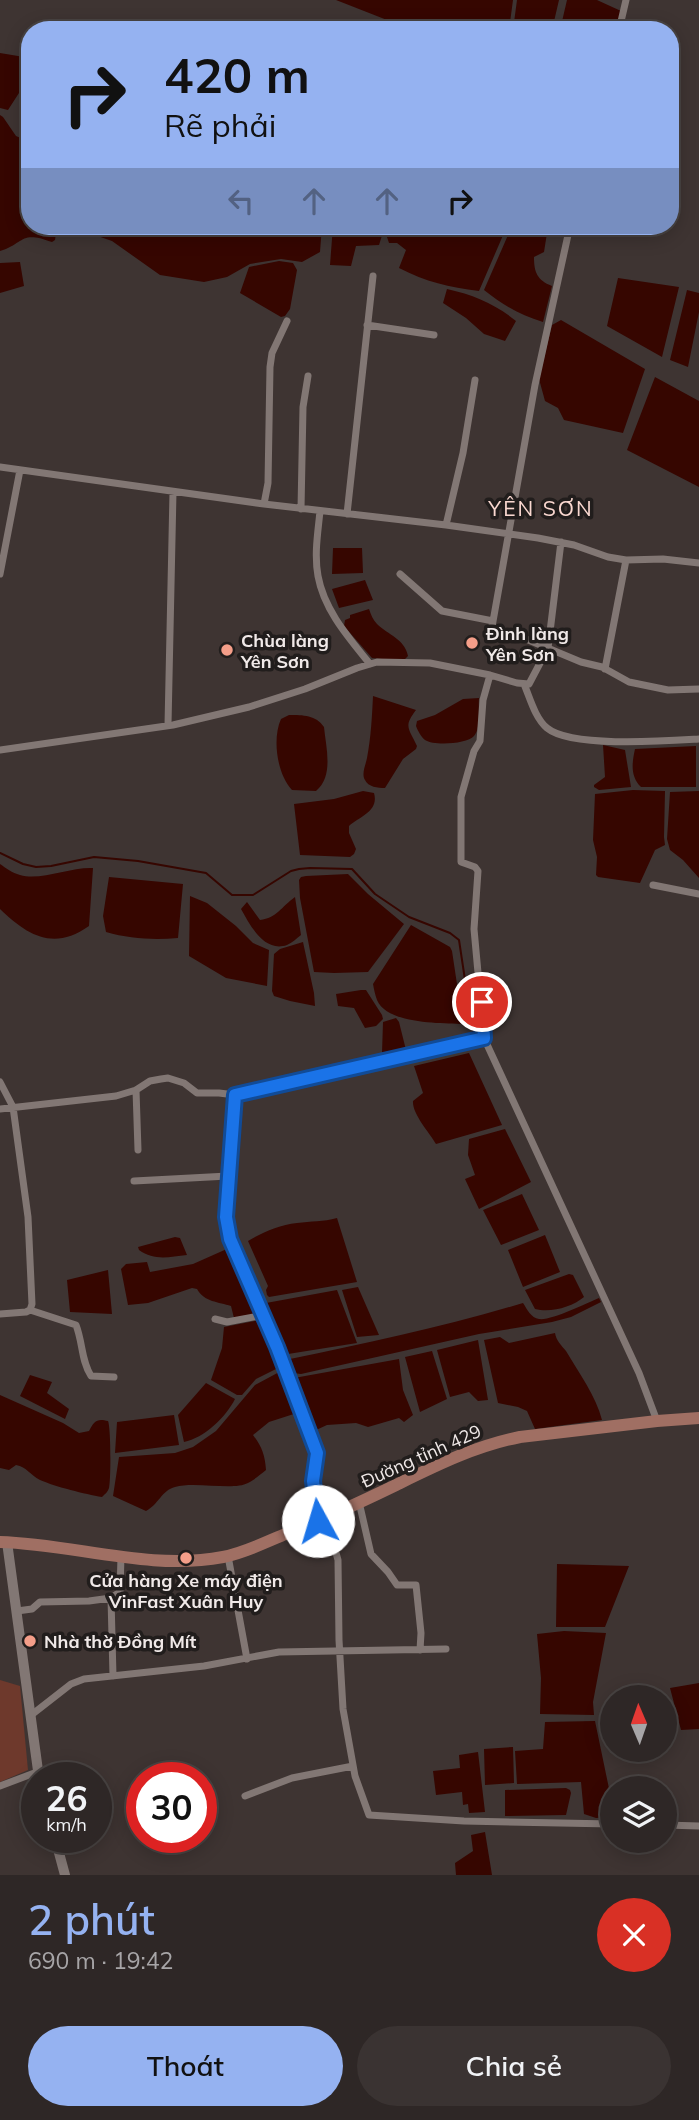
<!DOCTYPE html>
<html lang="vi">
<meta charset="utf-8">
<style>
:root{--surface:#2e2726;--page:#3a3332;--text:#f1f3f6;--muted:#a7a5a7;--line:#494443;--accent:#95b2f1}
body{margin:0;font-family:Mulish,sans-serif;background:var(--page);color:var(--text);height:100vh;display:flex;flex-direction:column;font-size:26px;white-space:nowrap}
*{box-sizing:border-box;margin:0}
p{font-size:23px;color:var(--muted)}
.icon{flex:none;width:38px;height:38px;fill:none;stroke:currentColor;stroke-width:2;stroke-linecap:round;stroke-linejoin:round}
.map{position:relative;height:1875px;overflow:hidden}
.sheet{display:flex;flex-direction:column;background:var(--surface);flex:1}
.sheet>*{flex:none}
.guide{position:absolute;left:21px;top:21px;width:658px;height:214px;border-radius:28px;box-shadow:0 4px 18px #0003,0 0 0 2px var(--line);background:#95b2f1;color:#111;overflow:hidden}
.needle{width:46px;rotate:358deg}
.buttons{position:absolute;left:600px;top:1685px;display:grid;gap:14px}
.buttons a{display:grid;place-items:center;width:77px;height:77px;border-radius:50%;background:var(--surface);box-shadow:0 4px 18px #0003,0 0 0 2px var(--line);font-size:35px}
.speed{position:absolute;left:21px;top:1762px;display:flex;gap:14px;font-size:35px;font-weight:700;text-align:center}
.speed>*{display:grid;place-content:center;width:91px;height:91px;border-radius:50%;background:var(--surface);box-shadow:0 4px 18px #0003,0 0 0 2px var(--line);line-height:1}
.speed small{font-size:18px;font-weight:400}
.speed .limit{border:10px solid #d22;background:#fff;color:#111}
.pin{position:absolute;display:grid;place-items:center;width:60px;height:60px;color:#fff;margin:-30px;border:4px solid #fff;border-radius:50%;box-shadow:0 2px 7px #0007}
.me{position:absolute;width:77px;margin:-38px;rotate:354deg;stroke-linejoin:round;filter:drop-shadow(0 0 5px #0008)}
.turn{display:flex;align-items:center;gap:24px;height:147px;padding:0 28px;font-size:32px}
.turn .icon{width:91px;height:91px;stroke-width:2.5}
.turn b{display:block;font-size:49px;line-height:60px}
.lanes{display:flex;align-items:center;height:66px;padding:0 28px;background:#0003;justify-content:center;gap:35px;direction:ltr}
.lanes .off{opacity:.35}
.round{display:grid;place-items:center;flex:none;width:74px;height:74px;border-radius:37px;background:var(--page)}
.summary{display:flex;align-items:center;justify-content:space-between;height:119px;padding:0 28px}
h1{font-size:42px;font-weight:600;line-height:52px;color:var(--accent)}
.action{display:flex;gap:14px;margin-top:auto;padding:14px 28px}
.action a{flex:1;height:80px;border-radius:42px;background:var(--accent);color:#111;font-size:28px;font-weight:600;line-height:80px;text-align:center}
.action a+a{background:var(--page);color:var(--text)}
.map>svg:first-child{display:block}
.green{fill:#6e392c}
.water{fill:#360600}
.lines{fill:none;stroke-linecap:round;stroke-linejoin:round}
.stream{stroke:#360600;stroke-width:2}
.minor{stroke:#827774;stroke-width:7}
.tertiary{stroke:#827774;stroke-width:10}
.primary{stroke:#a06f63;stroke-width:12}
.route-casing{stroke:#114b97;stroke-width:18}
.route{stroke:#1a73e8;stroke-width:12}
.poi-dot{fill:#f49e89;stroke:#211d1c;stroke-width:2.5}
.labels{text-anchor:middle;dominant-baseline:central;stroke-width:7;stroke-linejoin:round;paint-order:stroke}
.poi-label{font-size:18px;font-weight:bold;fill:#f0e9e8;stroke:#211d1c;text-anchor:start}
.street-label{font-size:18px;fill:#f0e9e8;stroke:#211d1c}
.quarter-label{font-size:21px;letter-spacing:2px;fill:#fad8d0;stroke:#211d1c}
</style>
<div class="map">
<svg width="699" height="1875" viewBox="0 0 699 1875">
<rect width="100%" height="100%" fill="#3e3432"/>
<path class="green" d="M0 1680 20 1686 28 1770 0 1782Z"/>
<path class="water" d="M336 0H513L509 30H417L387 20Z
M517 0H559L552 30H513Z
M567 0H597L621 11 617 30H560Z
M0 53 30 58 28 79 8 110 0 108Z
M0 115 3 117 16 136 30 142V226H57L55 240 52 242C20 230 25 243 0 251Z
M64 226H322L320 252 302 262 281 259 250 264 227 277 204 282 160 275 112 241 89 233H64Z
M333 226H385L379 245 356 246 351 266 330 265Z
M390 226H507L479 291C449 287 426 282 399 268L406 250 397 243H389L386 234Z
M512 226 547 233 544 252 534 257C534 272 537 280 552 286L543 322C520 315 503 305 484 290Z
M279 261 293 263 297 270 290 309 285 316 281 317 240 293 249 267Z
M20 262 24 286 0 293V263Z
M618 278 679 287 662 357 607 326Z
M447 289C474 295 495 304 516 321L505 341 484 334 466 318 443 303Z
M687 290 699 293V312L688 367 670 360Z
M561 320 645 369 623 433 564 420 558 408 545 401 539 379 552 325Z
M655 377 699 401V487L627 450Z
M333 548H362L363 573 332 574Z
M365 580 373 600 339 608 332 589Z
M369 609C371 615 373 620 377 624 388 635 405 639 408 656L405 659 392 660 372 658 344 626 345 620 350 618V615Z
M373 696 416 710C403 727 409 728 417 746L416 749 403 759 385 788C378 788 368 787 365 780 361 774 366 764 367 758 371 737 372 717 373 696Z
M479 698C478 708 481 729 474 736 467 744 434 746 425 740 421 737 418 731 416 726L417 721 435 715 463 699Z
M289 715C303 715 316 715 324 727 326 748 334 776 316 791L292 790C277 774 272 739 281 719Z
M603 745 625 750 631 787 599 790 594 787V785L605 777Z
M696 746V787H641C630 776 632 763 635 749Z
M633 790 665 791 664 837 665 845 655 850 640 883 598 877 596 875 597 857 593 840 595 794Z
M363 791 374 793C379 811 361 816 349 826V833L356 849 354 854 350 857 300 855 294 804 334 799Z
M699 791V878L683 860 670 850 667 839 670 792Z
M0 864C6 868 12 873 20 875 41 881 70 867 93 868L89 926C54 951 28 936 0 909Z
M348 874 368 894 404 924 368 972 334 973 314 972 300 898 299 880 301 877 306 876Z
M109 877 183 884 178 938C154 940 130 939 106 932L103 916Z
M190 896 207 903 236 926 253 943 269 950 267 986 226 978 189 956Z
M295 897 301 935C297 938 292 943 287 945 264 953 250 925 241 909L247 902 260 920C277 918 281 907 295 897Z
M411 925 450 947 452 951 463 1024C440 1023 387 1024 377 1000 375 995 374 989 373 984Z
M303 942 314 993 315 1006 290 1001 274 996 272 991 274 954 280 949Z
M361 990H366L382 1015 383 1019 376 1026 365 1028 354 1008 338 1006 336 994Z
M396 1018 399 1022 406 1050 402 1054 384 1057 382 1053 383 1022Z
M469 1053 502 1125 436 1144C429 1132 412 1114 413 1101L423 1093 414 1066Z
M505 1129 531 1182 479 1209 465 1179 475 1175 468 1155 469 1139Z
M522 1194 539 1230 501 1245 483 1210Z
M337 1218 357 1282 269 1297 267 1295 266 1290 268 1286 248 1241C263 1232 279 1225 297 1223 311 1221 323 1222 337 1218Z
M545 1235 560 1272 523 1287 508 1250Z
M175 1237 180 1238 187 1255C169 1257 154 1261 139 1250L138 1247Z
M229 1248 259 1316 234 1318 231 1306C219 1302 204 1302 197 1289L192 1288 148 1303 128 1305 121 1269 126 1264 147 1262 150 1272 193 1264Z
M108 1270 112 1314 70 1312 67 1280Z
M569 1274 573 1275 584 1297C572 1307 551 1313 535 1309L525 1290Z
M358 1287 379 1335 357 1337 342 1290Z
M337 1290 357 1343 288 1354 266 1303Z
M599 1298 601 1302 571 1317 552 1322 479 1334 301 1374 293 1373 289 1361 290 1359C369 1343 446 1326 523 1303 527 1309 531 1318 539 1319 551 1321 587 1303 599 1298Z
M260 1320 282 1366 256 1379 242 1395H237L211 1380 222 1348 224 1327Z
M555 1333C556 1340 561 1345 566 1351 579 1373 596 1396 602 1420L535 1429 527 1411 518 1407 498 1403 484 1340 500 1337 509 1343Z
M478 1340 488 1400 478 1401 469 1392 450 1397 437 1350Z
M432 1351 447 1399 420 1412 405 1357Z
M399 1359 403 1390 413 1415 404 1422 399 1418 368 1427 356 1423 327 1425 314 1431 294 1378Z
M283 1370 300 1412 269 1422 253 1435C262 1447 265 1455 266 1470 261 1474 254 1480 248 1483 233 1491 195 1481 175 1487 162 1490 158 1505 146 1511L113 1496 119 1457 175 1453 193 1447 216 1431 255 1385Z
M30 1375 52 1382 47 1393 69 1409 65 1419 20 1396Z
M206 1383 235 1399C226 1417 204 1438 184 1442L178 1415Z
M0 1395 63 1423 79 1433 89 1431C94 1421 97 1418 108 1421 111 1428 111 1479 109 1488 107 1493 106 1493 102 1497 85 1494 56 1487 40 1480 30 1475 27 1467 16 1465L9 1470 0 1468Z
M174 1415 179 1445 115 1453 117 1422Z
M557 1564 629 1566 605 1627H556Z
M564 1631 606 1633 593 1702 594 1715 540 1714 541 1678 537 1634Z
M699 1683V1729L681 1730 670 1688Z
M595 1721 612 1803V1817L596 1818 584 1814 581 1782 517 1784 515 1751 543 1749 545 1722Z
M513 1747 514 1783 485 1785 484 1749Z
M478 1752 485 1812 469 1813 468 1804 463 1805 462 1792 436 1795 433 1771 460 1768 459 1755Z
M566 1788 570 1790 571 1793 566 1815 505 1816V1790Z
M485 1832 492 1875H456L455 1863 473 1851 471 1835Z"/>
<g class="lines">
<path class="stream" d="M0 853 23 864 36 867 51 866 94 857 138 861 206 873 232 895H253L291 871 299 869 310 868 352 869 375 894 409 917 450 933 459 940 473 1033"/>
<path class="minor" d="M619 30 626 0
M367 325 434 335
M0 467 264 504 446 525 538 538 574 545 608 557 626 560 663 559 699 563
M264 504 268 483 270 367 272 353 287 321
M301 509 303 407 308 376
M320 511C318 532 314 554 318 576 324 610 349 638 370 664
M347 514 373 276
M446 525 463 453 475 380
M0 574 20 470
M400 574 442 611 493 621
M491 627 514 634 581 662 602 667 629 682 668 690 699 689
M492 627 535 385 570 226
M605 669 626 560
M490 675 483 700 480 741 474 751 461 797V862L475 867 478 871 474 929 484 1038 639 1373 657 1421
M524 684C530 698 535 718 547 728 571 748 666 741 699 739
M168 725 173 492
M0 750 173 725 249 707 305 689 357 668 377 662 430 663 490 675 517 683 529 684 548 648 561 542
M653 885 699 894
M0 1082 13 1107 28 1217 32 1304 30 1310 26 1312 0 1314
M136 1090 138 1150
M235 1095 226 1217 230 1239 277 1347 317 1453 314 1481 318 1521
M0 1109 116 1096 136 1090 150 1081 161 1079 168 1078 184 1083 197 1093H219L235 1095 484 1038
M134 1181 228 1176
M30 1310 76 1325C83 1343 81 1360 91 1376L114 1377
M215 1319 227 1322 264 1315
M359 1502 371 1554 388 1572 397 1585H416L421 1633 420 1650
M326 1517 338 1560 339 1640 343 1709 355 1776 369 1815 464 1821 612 1824
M228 1556 247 1659
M111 1598 113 1676
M17 1611 32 1609 40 1602 89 1601 111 1598 120 1592 121 1556
M30 1716 71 1684 84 1679 204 1666 279 1652 446 1649
M0 1786 37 1772
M245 1796 292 1778 353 1766
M665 1825 699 1826"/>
<path class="tertiary" d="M7 1542 39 1778
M55 1838 65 1875"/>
<path class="primary" d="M0 1542C74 1544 149 1571 223 1557 244 1553 264 1543 283 1535 322 1520 359 1503 396 1485 437 1465 475 1446 520 1437L657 1421 699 1418"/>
</g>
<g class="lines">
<defs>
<path id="route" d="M318 1521 313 1481 317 1453 277 1347 230 1239 226 1217 235 1095 484 1038 482 1002"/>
</defs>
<use href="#route" class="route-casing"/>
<use href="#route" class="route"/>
</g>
<g class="poi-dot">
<circle cx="472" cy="643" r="7"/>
<circle cx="227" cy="650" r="7"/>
<circle cx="186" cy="1558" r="7"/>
<circle cx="30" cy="1641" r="7"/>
</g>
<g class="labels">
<g class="poi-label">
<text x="486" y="633">Đình làng<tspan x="486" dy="21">Yên Sơn</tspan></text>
<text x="241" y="640">Chùa làng<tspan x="241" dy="21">Yên Sơn</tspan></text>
<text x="186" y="1580" text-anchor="middle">Cửa hàng Xe máy điện<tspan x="186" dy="21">VinFast Xuân Huy</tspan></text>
<text x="44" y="1641">Nhà thờ Đồng Mít</text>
</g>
<g class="street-label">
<text transform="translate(421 1456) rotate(-24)">Đường tỉnh 429</text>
</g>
<g class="quarter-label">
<text x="541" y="508">YÊN SƠN</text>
</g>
</g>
</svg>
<div class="buttons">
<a><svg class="needle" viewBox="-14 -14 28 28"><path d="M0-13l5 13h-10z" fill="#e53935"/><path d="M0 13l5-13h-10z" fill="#a7a5a7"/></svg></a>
<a><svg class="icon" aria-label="layers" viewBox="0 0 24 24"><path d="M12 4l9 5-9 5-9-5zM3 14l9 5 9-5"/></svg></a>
</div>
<div class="speed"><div>26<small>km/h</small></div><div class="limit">30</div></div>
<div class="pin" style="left:482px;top:1002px;background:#d93025"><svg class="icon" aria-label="arrive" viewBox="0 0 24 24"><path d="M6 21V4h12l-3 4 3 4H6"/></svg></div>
<svg class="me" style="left:318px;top:1521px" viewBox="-20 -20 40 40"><circle r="19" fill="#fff"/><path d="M0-13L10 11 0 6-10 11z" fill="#1a73e8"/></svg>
<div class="guide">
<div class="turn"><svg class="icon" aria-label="right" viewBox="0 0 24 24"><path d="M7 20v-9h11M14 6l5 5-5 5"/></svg><div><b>420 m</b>Rẽ phải</div></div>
<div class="lanes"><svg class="icon off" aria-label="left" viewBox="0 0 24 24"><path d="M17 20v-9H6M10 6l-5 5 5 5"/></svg><svg class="icon off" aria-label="ahead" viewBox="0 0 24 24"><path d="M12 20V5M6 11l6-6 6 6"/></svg><svg class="icon off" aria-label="ahead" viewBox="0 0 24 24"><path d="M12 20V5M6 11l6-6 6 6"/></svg><svg class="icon" aria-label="right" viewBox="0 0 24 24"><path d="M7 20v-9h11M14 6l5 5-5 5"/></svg></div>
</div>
</div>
<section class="sheet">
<div class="summary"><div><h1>2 phút</h1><p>690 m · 19:42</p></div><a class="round" style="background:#d93025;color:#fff"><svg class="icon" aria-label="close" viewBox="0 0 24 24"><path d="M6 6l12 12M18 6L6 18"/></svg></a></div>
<div class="action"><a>Thoát</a><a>Chia sẻ</a></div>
</section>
